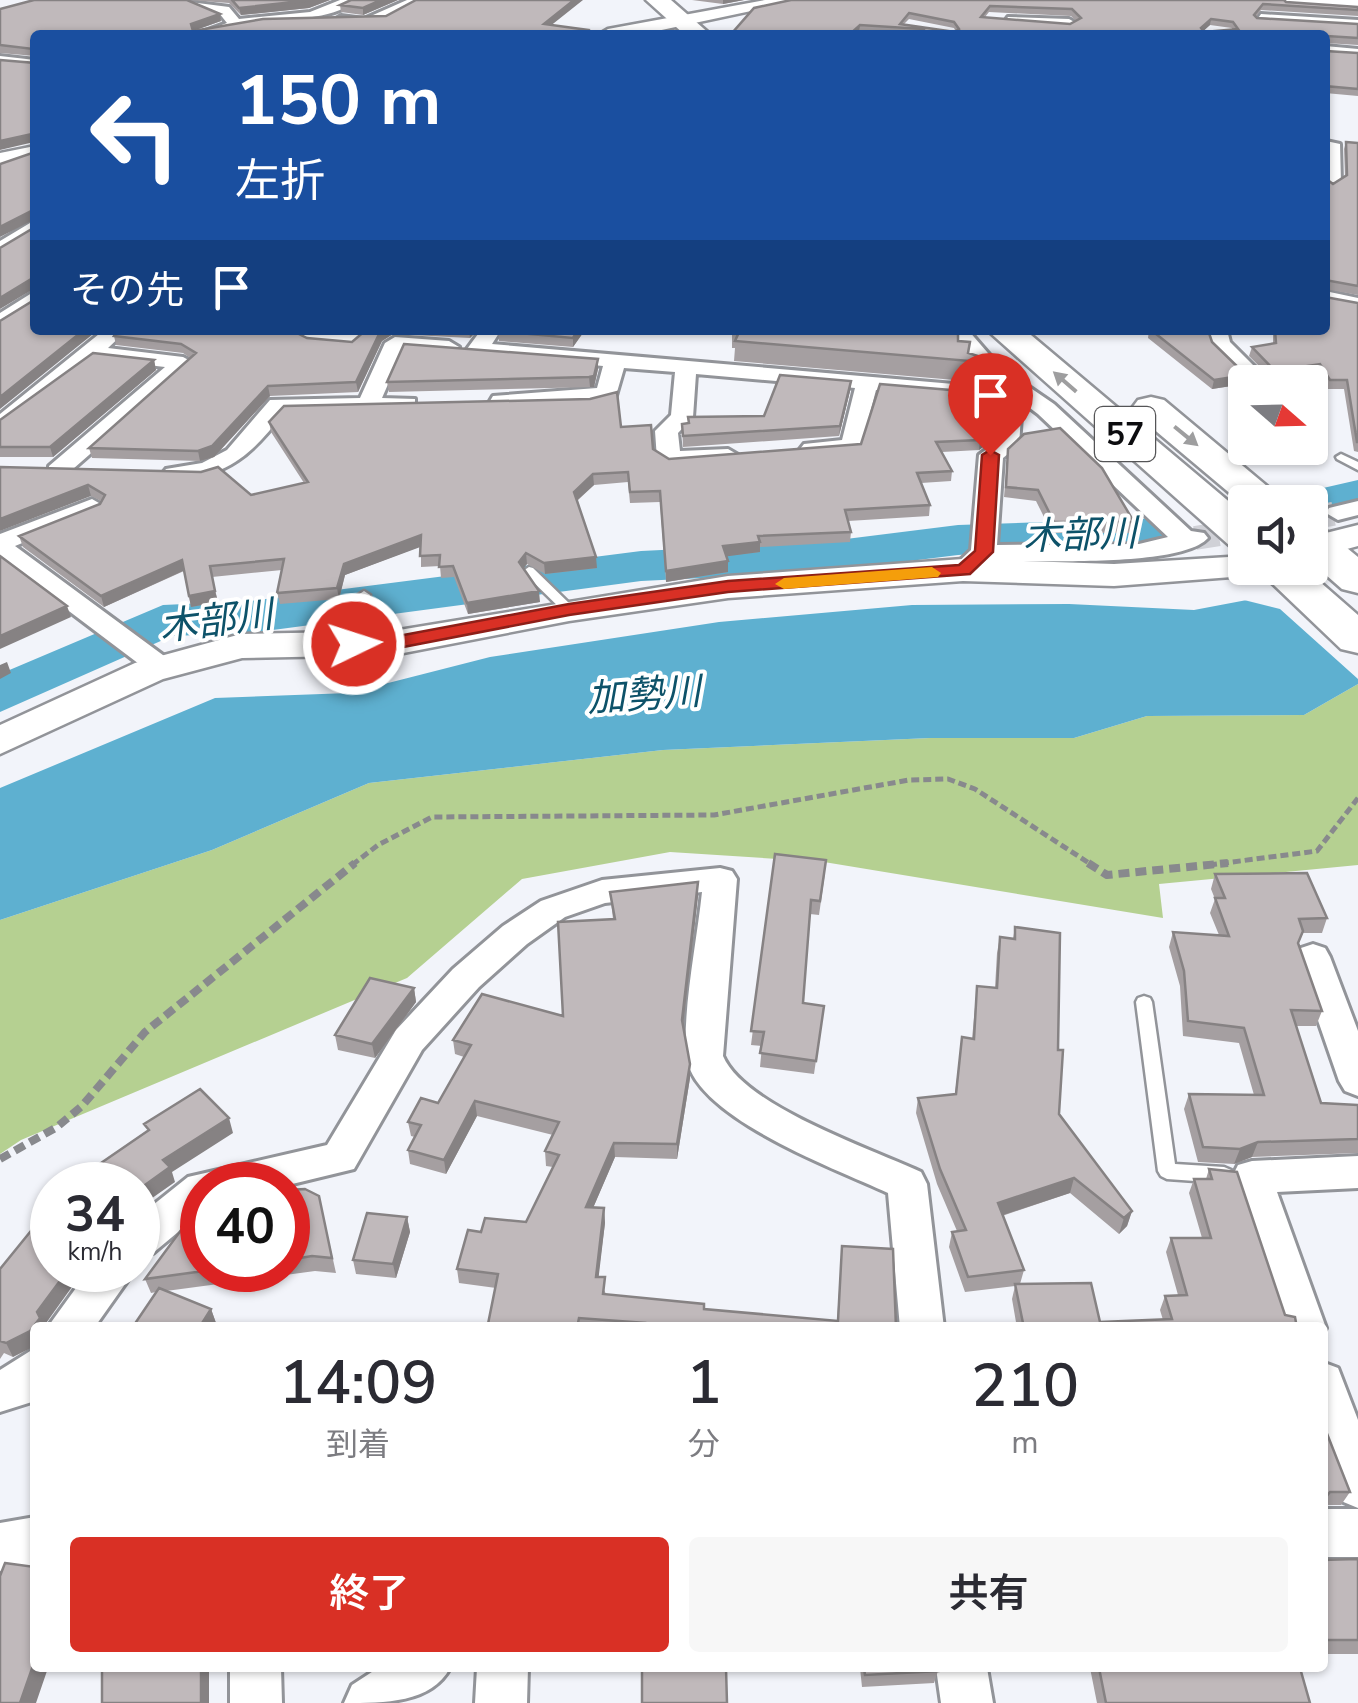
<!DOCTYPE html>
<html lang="ja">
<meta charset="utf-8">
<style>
:root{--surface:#fff;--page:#f7f7f7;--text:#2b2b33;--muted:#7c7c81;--accent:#d93025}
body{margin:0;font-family:"Nunito Sans","Noto Sans JP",sans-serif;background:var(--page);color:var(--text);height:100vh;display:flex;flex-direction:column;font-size:38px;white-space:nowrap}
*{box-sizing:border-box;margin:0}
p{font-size:32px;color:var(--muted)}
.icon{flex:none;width:55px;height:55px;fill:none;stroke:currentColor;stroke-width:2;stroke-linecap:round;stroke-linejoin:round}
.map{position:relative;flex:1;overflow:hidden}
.details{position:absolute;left:30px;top:1322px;width:1298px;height:350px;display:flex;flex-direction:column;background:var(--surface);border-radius:10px;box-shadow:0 2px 8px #0004}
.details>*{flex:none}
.guide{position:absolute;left:30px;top:30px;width:1300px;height:305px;border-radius:10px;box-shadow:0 2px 8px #0004;background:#1a4fa0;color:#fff;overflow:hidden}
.needle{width:65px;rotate:110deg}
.fabs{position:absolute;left:1228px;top:365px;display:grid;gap:20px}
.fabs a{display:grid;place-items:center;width:100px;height:100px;border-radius:10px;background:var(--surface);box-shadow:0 2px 8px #0004;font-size:50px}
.speed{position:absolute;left:30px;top:1162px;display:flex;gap:20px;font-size:50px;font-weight:700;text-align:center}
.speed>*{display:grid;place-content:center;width:130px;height:130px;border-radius:50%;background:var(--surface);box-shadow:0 2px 8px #0004;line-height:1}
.speed small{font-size:25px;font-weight:400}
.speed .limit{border:15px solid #d22;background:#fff;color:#111}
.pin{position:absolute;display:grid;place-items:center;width:85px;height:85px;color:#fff;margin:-102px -42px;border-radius:50% 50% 50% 0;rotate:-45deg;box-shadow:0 0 10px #0007}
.pin .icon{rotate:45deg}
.me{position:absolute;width:110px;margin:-55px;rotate:86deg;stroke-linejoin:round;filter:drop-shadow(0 0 8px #0008)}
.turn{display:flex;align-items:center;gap:35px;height:210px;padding:0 40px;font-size:45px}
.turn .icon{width:130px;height:130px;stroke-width:2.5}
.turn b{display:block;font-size:70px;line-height:85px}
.then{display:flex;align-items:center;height:95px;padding:0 40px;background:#0003;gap:20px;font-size:38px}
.eta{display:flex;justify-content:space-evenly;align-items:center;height:170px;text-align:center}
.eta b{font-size:60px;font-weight:600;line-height:70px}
.cta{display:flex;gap:20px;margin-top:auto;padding:20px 40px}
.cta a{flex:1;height:115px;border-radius:10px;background:var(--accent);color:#fff;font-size:40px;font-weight:600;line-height:115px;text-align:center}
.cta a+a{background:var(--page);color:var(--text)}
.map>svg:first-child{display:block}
.green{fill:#b5d091}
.water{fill:#5eb0d0}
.pier{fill:#f2f4fa}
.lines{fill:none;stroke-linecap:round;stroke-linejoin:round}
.river{fill:#5eb0d0;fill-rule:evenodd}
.street-tunnel{stroke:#d0d1d7;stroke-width:24;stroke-dasharray:24 11;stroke-linecap:butt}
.lane-casing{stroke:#929499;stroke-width:5}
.street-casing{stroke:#929499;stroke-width:6}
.secondary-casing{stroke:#929499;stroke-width:5}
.highway-casing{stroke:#929499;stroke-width:5}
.path-far1{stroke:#88898d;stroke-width:5;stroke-dasharray:8 4;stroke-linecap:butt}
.path{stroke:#88898d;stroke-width:8;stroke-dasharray:11 6;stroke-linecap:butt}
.lane{fill:#fff;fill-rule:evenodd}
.street{fill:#fff;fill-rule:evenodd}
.secondary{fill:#fff;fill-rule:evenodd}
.highway{fill:#fff;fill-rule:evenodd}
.wall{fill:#a59fa1;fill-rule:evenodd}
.shaded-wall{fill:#868283}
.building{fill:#c0b9bb;stroke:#868283;stroke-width:2.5;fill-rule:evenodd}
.oneway{fill:#9e9e9f}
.route{fill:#d93025;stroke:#8d1f18;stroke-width:2.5}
.slow{fill:#f59e0b}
.labels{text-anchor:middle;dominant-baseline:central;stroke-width:8;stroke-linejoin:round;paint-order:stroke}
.shield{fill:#fff;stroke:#555557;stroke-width:2.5}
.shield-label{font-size:32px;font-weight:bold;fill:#0c0c0f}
.water-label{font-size:38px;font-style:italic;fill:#0d5269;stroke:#fff}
</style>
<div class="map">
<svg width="1358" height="1703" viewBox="0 0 1358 1703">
<rect width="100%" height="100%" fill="#f2f4fa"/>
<path class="green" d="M1358 684V865L1159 884 1163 918 824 862 670 852 522 879 407 978 21 1140 0 1154V920L212 850 369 783 663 750 930 738H1074L1147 716 1304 715Z"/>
<path class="water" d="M1358 579V684L1304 715 1147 716 1074 738H930L663 750 369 783 212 850 0 920V788L215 698 349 693 490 657 719 622 912 605 1069 604 1194 610Z"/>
<path class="pier" d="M1358 574V679L1280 609 1240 599Z"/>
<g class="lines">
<path class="river" d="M1358 480V508L1314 518 1310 517V502H1291L1297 494Z
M1162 518 1179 523 1186 533 1179 543 958 555 822 572 641 581 251 633 172 636 0 712V674L163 605 251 601 641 551 822 542 958 525Z"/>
<path class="street-tunnel" d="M1310 518 1338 513
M1195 538 1245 530"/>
<defs>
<path id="lane" d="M1341 454 1358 462V470L1337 459 1336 457Z
M529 567 533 568 573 607V613H565L525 574 523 571Z
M364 591 370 595 360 644 354 648 348 644 358 595Z
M1144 996 1150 998 1152 1002 1175 1164 1224 1167 1231 1170 1233 1175 1231 1180 1224 1183 1167 1179 1161 1176 1158 1171 1136 1002 1138 998Z"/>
<path id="street" d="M174 0 229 7 239 19 310 12 340 0H358C326 23 293 16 257 22 235 26 217 35 194 35L227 23 219 13Z
M407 0H425L366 27 334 20 341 16 364 19Z
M1261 14 1358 20V28L1256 21Z
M1008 17 1069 19 1076 23 1069 27 1003 24Z
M1325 46 1358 49V57L1325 54Z
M0 56 35 60V68L0 64Z
M1326 141 1340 144 1341 183 1332 188 1325 185Z
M35 220V233L0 255V241Z
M35 291V306L0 328V313Z
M1325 291 1358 298V310L1325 303Z
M104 330H127L108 348 183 357 194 363 65 476H49V466L165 367 94 359 0 432V414Z
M354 330H375L354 348 309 344 299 338 309 332 349 335Z
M481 330H501L492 344 1000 388 984 377 947 330H968L1000 367 1054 404 1191 531 1204 533 1208 538C1181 568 1035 560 990 561L972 576H954L950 570 971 550 979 455 996 442 1000 401 876 390 860 451 812 456 800 449 804 444 842 440 855 388 696 374 693 417 678 433 680 451 728 449 740 456C726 469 671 472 657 459L655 431 671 415 675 372 624 368 615 399 501 408 490 401 493 396 597 388 603 366 471 353 467 349ZM1022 402 1038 414 1168 537 1139 544 997 545 1003 458 1019 445Z
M1207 330H1227L1230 342 1270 382H1247L1213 348Z
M395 337 449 341 459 347 449 353 403 350 382 398 415 399V409L284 412C253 454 228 476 174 481L162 474 166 469 202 463 227 450 270 400 360 398 385 343Z
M92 499 104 506 101 511 15 546 171 661 175 667 171 673H151L0 559V534Z
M1358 501V515L1338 520 1326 513 1329 508Z
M720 868 732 871 737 879 723 1056C744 1106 871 1149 921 1172L927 1184 944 1328H900L888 1193C837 1169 689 1116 686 1053 683 1007 697 940 702 892L605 903 565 917 527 944 479 987 422 1050 354 1169 288 1185H202V1212L153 1253 138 1258V1217L188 1177 327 1145 396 1030 453 969 503 926 541 901 602 880Z
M1313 944 1325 948 1330 957 1358 1031V1096L1345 1091 1339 1081 1296 957 1301 948Z
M1358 1156V1188L1277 1192 1326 1328 1322 1335V1328H1282L1232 1177 1238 1165 1252 1161Z
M89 1270H135L94 1328H47Z
M35 1348V1401L0 1412V1370Z
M1322 1362 1338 1368 1358 1420V1508L1341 1501 1322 1449Z
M1322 1509H1358V1557H1322Z
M35 1517V1565L0 1571V1523Z
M230 1668H281L282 1703H230Z
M378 1668H450C431 1703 385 1703 344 1703L352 1685Z
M477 1668H528L527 1703H475Z
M936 1668H987L993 1703H941Z"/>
<path id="secondary" d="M765 0H803L638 35H598L608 29Z
M1277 0H1358V10L1286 5Z
M35 146V160L0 167V153Z
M1358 525V546L1310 559V537Z
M1245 556V568H1263L1258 575 1114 586 963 581 728 598 569 621 393 655 242 658 163 679 0 754V725L135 663 241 634 393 631 728 576 963 559 1114 564Z"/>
<path id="highway" d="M646 0H671L711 35H685Z
M987 330H1025L1245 515V550L1230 546Z
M1151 397 1164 400 1286 502 1245 506 1138 416 1132 408 1138 400Z
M1310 526 1325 530 1358 557V593L1342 589 1310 561Z
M1256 568H1304L1358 615V653L1341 649Z"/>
</defs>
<use href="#lane" class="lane-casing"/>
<use href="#street" class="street-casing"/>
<use href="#secondary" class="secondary-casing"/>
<use href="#highway" class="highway-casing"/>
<path class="path-far1" d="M352 865 378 845 432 817 714 815 909 780 948 779 975 789 1092 865
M1209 865 1317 851 1358 798"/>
<path class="path" d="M1088 863 1107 875 1228 863
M0 1159 57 1127 82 1106 145 1032 355 863"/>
<use href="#lane" class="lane"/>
<use href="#street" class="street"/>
<use href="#secondary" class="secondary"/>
<use href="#highway" class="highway"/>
</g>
<path class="wall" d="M34 0H330L309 8 241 15 229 3 188 0 221 21 193 31 552 25 588 30V35H35V56L0 53V9Z
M398 0 363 15 341 12 340 5Z
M692 0H744L723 4Z
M791 0 1286 2 1358 10V16L1261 10 1256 17 1358 24V45L1325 43V35H906L859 32 856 35H733V32ZM989 12 1071 16 1076 21 1070 24 985 17ZM909 19 954 28 956 32 904 24ZM1210 25 1232 28V29L1204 32 1203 31Z
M1325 46 1326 51 1358 53V96L1325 93Z
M1346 142 1358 143V295L1325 289 1333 184 1345 176 1344 149Z
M1358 303V452L1354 451 1344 389H1327L1318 373 1273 380 1249 356 1252 347 1273 343V330H1325Z
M366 330H478L470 338 393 334 382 341 358 392 270 396 214 457 200 461 92 458 89 448 190 358 183 353 116 345 114 336 299 334 307 338 352 342Z
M498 330H585L573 347 499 341Z
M732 330H958V341L968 353 981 357 978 382 734 361 735 348H732Z
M1149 330H1208L1212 342 1244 384 1212 389 1148 338Z
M598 359V369L594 387 389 392 387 382Z
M154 360 156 370 53 457H0V420Z
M851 381 850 391 839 436 683 447 682 424 764 416Z
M997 394 990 442 979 450 942 452 952 471 951 481 921 483 930 505 929 516 848 521 851 532 850 542 760 547V552L726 556 728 572 666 582 660 502 630 503 628 482 594 485 577 501 597 568 545 574 527 564 523 568 540 602 468 614 454 577 441 578 440 566 421 567V546L345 575 339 599 280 604 277 593 282 570 212 577 218 602 191 607 184 571 104 607 23 547 19 536 100 504 101 501 91 496 0 467 251 495 304 483 271 432 269 422 621 427 669 459 861 444Z
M1008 449 1134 522 1131 533H1052L1036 501 1004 497Z
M775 854 825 873 819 915 810 914 803 1003 822 1019 814 1074 760 1067 762 1046 751 1045Z
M1215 874 1327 918 1322 933H1303L1298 944 1322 1011 1316 1026H1296L1321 1103 1358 1105V1153L1252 1157 1234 1164 1198 1162 1184 1109 1189 1094 1254 1095 1239 1043 1183 1036 1180 986 1169 947 1173 932 1219 935 1210 913 1215 899 1211 889Z
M698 882V896L683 1025 690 1078 677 1159 615 1157 593 1208H604L605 1223 598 1277 606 1294 704 1309 837 1321 842 1246 896 1328H489L496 1288 459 1283 457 1269 481 1232 526 1222 553 1167 546 1166 545 1151 553 1135 477 1116 446 1174 410 1164 408 1150 415 1137 411 1136 408 1122 438 1103 464 1057 455 1054 453 1040 563 1016 613 919 610 892Z
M1015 927 1058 1050 1059 1114 1132 1211 1127 1226 1119 1234 1070 1193 1002 1216 1024 1270 1020 1284 1100 1322 1163 1320 1160 1310 1165 1296 1178 1295 1166 1252 1171 1238H1202L1189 1193 1194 1179H1206L1209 1169 1285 1315 1297 1328H1017L1012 1299 1015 1286 965 1292 949 1247 952 1232 957 1231 937 1184 916 1113 918 1098 955 1094 962 1037 972 1039 977 986 995 988 997 953 1000 937 1013 939Z
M414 988 416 1002 375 1058 338 1050 335 1035Z
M288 1190 319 1196 336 1273 315 1271 166 1291 211 1309 216 1323 214 1328H132L156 1292 151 1293 145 1279 202 1270H288Z
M407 1217 410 1232 396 1278 356 1274 353 1260Z
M0 1269 45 1328H35L13 1357 4 1353 0 1359Z
M1322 1421 1350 1492 1341 1505H1322Z
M1358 1559V1654H1322V1560Z
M860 1668H937L938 1671 934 1683 862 1687Z
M1090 1668H1300L1310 1703H1097Z"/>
<path class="shaded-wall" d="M312 0H330L309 8 241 15 239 8Z
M381 0H398L363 15V8Z
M574 0H583L544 31V24Z
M723 0H744L723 4Z
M220 14 221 21 193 31 191 24Z
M1211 19 1210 25 1199 35 1201 28Z
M860 25 859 32 856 35H849Z
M32 134 34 142 0 150V141Z
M35 209V219L0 237V227Z
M33 278 35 288 0 309V298Z
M84 330H98L0 409V397Z
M383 330H393V334L382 341 358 392 356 382 380 332Z
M469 330H478L470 338Z
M578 330H585L573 347V338Z
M598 359V369L594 387H590L589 377Z
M154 360 156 370 53 457 50 447Z
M1320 364 1318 373 1273 380 1275 371Z
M1246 375 1244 384 1212 389 1214 380Z
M851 381 850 391 839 436 840 426Z
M268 386 270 396 214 457 200 461 198 451Z
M992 431 990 442 979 450 980 440Z
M593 474 594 485 574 503V492Z
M88 485 91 496 0 531V519Z
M421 535 423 546 345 575 339 599 337 588 344 564Z
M760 542V552L722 557 723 546Z
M526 553 527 564 520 573 519 562Z
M596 557 597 568 545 574 544 563Z
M182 560 185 570 104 607 101 596Z
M728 561V572L666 582V571Z
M215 591 218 602 191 607 189 596Z
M539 591 540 602 468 614 467 603Z
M67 606 71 617 0 649V636Z
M7 662 11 673 0 679V665Z
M698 882V896L682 1035V1020Z
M414 988 416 1002 375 1058 372 1044Z
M690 1064V1078L677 1159V1144Z
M475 1101 477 1116 446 1174 444 1160Z
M229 1118 233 1133 172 1172 175 1182 138 1208V1190L163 1160Z
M1258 1142 1252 1157 1234 1164 1240 1149Z
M614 1143 615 1157 587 1222 586 1207Z
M1074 1178 1070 1193 994 1218 998 1203Z
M604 1208 605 1223 597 1291 596 1277Z
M1132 1211 1127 1226 1119 1234 1124 1218Z
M407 1217 410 1232 396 1278 393 1264Z
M68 1270H84L44 1326 45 1328H35V1346L13 1357 6 1343 37 1312Z
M211 1309 216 1323 214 1328H199Z
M35 1660V1668H48L36 1703H20Z
M201 1668H209V1703H201Z"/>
<path class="building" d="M34 0H187L220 14 191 24 193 31 263 19 386 16 416 0H574L544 24 588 30 583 35H35V59L34 49 0 45V9Z
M232 0H312L239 8Z
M351 0H381L363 8 340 5Z
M791 0H1284L1286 2 1358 7V10L1263 4 1254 15 1257 18 1358 24V38L1327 36 1325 37V35H919L924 29 860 25 849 35H777L733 32 754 8ZM990 6 1072 9 1081 18 1070 24 981 17ZM909 13 954 22 959 29 955 32 900 24ZM1211 19 1233 22 1238 29 1204 32 1201 28Z
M1325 46 1326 51 1358 53V89L1325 86Z
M0 60 35 63V145L32 134 0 141Z
M1346 142 1358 143V286L1325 280V178L1333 184 1347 175Z
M35 152V209L0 227V164Z
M35 219V330H84L0 397V321L34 300 33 278 0 298V248L35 227Z
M1325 297 1358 303V442H1357L1347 380H1330L1320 364 1275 371 1252 347 1276 343 1275 330H1325Z
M118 330H295V332L307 338 352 342 366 330H383L380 332 356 382 268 386 212 446 198 451 89 448 196 353 181 344 114 336Z
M498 330H578L573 338 498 331Z
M740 330H958V341L970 342 968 353 981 357V362L735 341Z
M1151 330H1208L1212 342 1246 375 1214 380Z
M404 344 598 359 594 376 589 377 387 382Z
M93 353 154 360 50 447H0V420Z
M780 375 851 381 840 426 683 436 682 424 689 423 688 417 764 416Z
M880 384 997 394 992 431 980 440 936 442 952 471 917 473 930 505 845 510 851 532 758 536 760 542 723 546 728 561 666 571 660 491 630 492 628 472 593 474 574 492 596 557 544 563 526 553 519 562 539 591 467 603 453 566 439 567 440 555 420 556 421 535 344 564 337 588 277 593 284 559 210 566 215 591 189 596 182 560 101 596 19 536 100 504 105 495 88 485 0 519V467L201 472 218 467 251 495 308 482 269 422 284 406 590 399 617 392 621 427 651 425 653 449 669 459 861 444Z
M1060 428 1102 468 1134 522H1054L1038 490 1006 487 1008 449 1024 434Z
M0 556 67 606 0 636Z
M775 854 826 860 820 901 811 900 803 1003 824 1006 816 1061 760 1053 764 1032 751 1031Z
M1307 873 1327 918 1299 919 1303 931 1298 943 1322 1011 1291 1010 1321 1103 1358 1105V1139L1258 1142 1240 1149 1203 1147 1189 1094 1264 1095 1244 1028 1188 1021 1184 971 1173 932 1229 936 1215 898H1225L1215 874Z
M698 882 682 1020 690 1064 677 1144 614 1143 586 1207 604 1208 596 1277H605L603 1294 704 1304V1309L838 1321 842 1246 893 1249 896 1328H644L645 1323 579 1318 577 1328H514L488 1324 498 1274 457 1269 468 1230 481 1232 485 1218 526 1222 559 1155 545 1151 559 1122 475 1101 444 1160 408 1150 421 1125 408 1122 421 1098 438 1103 471 1045 453 1040 482 994 563 1016 558 922 615 919 610 892Z
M1015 927 1060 933 1058 1050H1063L1059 1114 1132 1211 1124 1218 1074 1178 998 1203 1024 1270 968 1277 952 1232 966 1230 940 1169 918 1098 956 1094 962 1037 974 1039 977 986 997 988 1000 937 1015 939Z
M370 978 414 988 372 1044 335 1035Z
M200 1089 229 1118 163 1160 170 1167 138 1190V1185H69L149 1130 144 1124Z
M1209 1169 1237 1172 1285 1315 1295 1317 1297 1328H1024L1015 1284 1091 1283 1100 1322 1172 1319 1165 1296 1187 1295 1171 1238H1211L1194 1179H1212Z
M305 1189 319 1196 332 1258 312 1256 288 1260V1190Z
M52 1205V1270H68L37 1312 40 1318 30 1331 6 1343 0 1341V1269Z
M367 1213 407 1217 393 1264 353 1260Z
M190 1218 202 1223V1270H211L145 1279Z
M159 1288 211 1309 199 1328H132Z
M1322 1421 1350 1492H1330L1326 1497 1322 1498Z
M1358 1559V1640H1322V1560Z
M5 1563 35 1567V1660L20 1703H0V1576Z
M102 1668H201V1703H102Z
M642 1668H726L727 1703H642Z
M864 1668H937L938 1671 865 1675Z
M1099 1668H1300L1310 1703H1106Z"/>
<defs><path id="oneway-solid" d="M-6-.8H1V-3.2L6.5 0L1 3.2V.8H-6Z" transform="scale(2.5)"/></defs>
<g class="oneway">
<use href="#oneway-solid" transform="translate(1065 382) rotate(-139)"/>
<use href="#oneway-solid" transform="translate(1186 436) rotate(39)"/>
</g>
<path class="route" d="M990 450 999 455 993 552 970 574 728 592 569 615 393 649 354 650 344 644 354 639 393 637 569 604 728 581 959 565 975 551 982 455Z"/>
<path class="slow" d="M932 567 941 573 938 577 784 589 775 584 784 578Z"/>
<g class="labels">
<rect class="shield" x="1095" y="407" width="60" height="54" rx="8"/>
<g class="shield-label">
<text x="1125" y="434">57</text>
</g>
<g class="water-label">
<text transform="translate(1080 535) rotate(-2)">木部川</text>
<text transform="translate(216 621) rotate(-7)">木部川</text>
<text transform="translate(644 695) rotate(-4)">加勢川</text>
</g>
</g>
</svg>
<div class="fabs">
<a><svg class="needle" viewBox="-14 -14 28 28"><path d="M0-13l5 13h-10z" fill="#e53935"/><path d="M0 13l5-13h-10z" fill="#7c7c81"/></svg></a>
<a><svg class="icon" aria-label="sound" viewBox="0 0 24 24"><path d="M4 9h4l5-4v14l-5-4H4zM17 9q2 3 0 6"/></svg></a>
</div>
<div class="speed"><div>34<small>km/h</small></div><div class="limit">40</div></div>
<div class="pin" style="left:990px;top:455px;background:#d93025"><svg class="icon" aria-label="arrive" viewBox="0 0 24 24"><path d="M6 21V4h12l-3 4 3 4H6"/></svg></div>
<svg class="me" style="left:354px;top:644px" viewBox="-20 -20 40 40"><circle r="17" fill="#d93025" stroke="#fff" stroke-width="3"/><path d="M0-11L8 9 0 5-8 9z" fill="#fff"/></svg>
<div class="guide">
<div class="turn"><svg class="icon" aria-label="left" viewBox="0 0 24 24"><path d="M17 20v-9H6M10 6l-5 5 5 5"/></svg><div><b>150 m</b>左折</div></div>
<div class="then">その先<svg class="icon" aria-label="arrive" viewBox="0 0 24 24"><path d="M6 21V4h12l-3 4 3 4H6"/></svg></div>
</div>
<section class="details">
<div class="eta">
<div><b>14:09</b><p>到着</p></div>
<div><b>1</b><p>分</p></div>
<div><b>210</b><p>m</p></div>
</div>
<div class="cta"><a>終了</a><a>共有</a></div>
</section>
</div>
